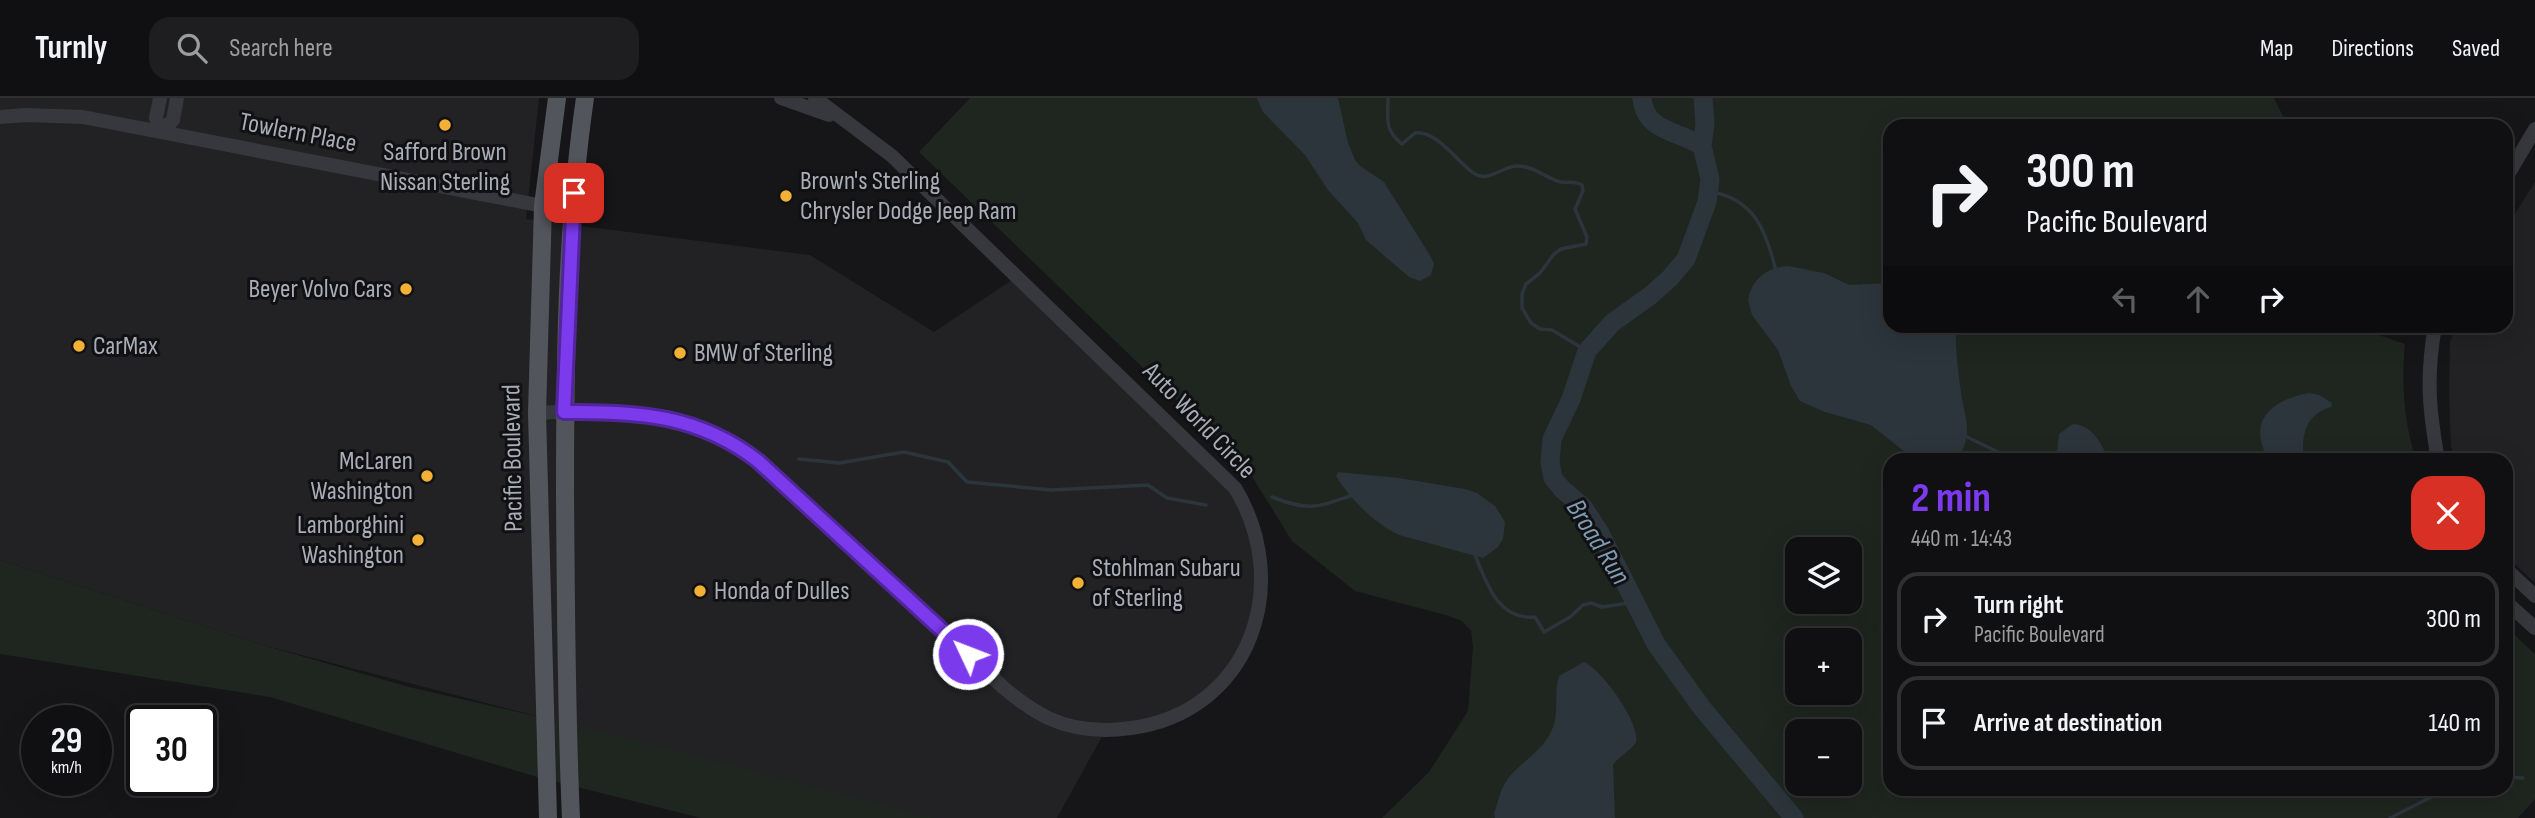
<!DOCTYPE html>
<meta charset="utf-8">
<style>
:root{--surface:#101012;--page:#1e1e20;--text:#f1f3f6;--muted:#9c9d9f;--line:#303032;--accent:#7c3aed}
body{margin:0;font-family:"Sofia Sans Condensed",sans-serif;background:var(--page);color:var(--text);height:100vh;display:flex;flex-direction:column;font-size:26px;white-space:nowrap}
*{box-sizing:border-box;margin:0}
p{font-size:23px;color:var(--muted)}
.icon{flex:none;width:38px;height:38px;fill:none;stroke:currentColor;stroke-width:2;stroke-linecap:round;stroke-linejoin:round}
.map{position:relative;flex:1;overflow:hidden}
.details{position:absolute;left:1883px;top:355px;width:630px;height:343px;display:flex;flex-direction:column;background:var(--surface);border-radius:21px;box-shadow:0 7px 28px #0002,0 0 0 2px var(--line)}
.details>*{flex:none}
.top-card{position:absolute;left:1883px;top:21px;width:630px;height:214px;border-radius:21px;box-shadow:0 7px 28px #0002,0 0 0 2px var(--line);background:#101012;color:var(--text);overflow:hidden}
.buttons{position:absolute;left:1785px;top:439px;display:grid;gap:14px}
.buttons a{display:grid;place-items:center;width:77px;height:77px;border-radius:14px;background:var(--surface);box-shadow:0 7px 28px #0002,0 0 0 2px var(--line);font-size:35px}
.speed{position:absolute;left:21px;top:607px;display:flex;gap:14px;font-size:35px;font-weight:700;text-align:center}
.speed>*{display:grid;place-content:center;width:91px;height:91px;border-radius:50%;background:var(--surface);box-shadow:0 7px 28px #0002,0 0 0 2px var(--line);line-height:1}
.speed small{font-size:18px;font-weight:400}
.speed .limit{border:4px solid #111;border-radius:10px;background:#fff;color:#111}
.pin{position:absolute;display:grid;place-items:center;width:60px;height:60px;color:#fff;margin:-30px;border-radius:14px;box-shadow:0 4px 10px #0006}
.me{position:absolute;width:77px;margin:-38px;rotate:313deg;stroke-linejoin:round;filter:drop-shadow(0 0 5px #0008)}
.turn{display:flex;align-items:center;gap:24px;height:147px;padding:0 28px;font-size:32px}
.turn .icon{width:91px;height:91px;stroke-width:2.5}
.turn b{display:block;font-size:49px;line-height:60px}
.lanes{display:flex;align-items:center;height:66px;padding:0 28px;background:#0003;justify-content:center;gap:35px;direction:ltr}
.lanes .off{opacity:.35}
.round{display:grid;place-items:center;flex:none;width:74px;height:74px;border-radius:21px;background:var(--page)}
.headline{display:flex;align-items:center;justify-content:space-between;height:119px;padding:0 28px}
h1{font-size:42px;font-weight:700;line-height:52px;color:var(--accent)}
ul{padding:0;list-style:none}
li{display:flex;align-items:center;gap:21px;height:94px;margin:0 14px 10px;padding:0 14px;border:4px solid var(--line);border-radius:21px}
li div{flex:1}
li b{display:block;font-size:26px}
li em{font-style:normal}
header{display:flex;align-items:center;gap:42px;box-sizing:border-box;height:98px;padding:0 35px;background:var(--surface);border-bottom:2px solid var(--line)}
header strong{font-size:33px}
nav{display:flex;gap:38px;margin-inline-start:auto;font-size:24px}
.search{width:490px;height:63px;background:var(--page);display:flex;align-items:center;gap:18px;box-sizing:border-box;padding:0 24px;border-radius:21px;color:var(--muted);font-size:26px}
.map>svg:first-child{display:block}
.built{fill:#222225}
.green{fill:#1e261f;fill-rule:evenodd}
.water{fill:#2c353c}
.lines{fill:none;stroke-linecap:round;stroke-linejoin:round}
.stream{stroke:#2c353c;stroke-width:3.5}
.river{stroke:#2c353c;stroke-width:19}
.minor{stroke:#37383d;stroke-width:14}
.major{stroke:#53555c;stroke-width:18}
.route-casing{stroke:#51269a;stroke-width:18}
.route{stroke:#7c3aed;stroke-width:12}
.poi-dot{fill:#f2b134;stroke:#111113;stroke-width:2.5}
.labels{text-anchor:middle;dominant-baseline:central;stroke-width:6;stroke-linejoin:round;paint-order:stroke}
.street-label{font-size:26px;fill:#a8adb8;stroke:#111113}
.poi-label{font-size:26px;fill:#a8adb8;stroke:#111113;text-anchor:start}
.water-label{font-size:28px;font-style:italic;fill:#7f9bb3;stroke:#111113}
</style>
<header>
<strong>Turnly</strong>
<div class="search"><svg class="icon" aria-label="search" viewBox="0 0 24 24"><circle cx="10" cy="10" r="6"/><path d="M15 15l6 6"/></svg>Search here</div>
<nav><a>Map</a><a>Directions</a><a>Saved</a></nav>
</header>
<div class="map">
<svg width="2535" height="720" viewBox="0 0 2535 720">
<rect width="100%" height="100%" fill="#161618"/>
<path class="built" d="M0 0H539L526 121 810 157 934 234 1018 178 1223 377 1261 461 1255 526 1219 585 1160 624 1105 633 1057 720H928L259 546 0 462Z
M2535 84V485L2506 458V362H2457L2451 349 2449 296 2450 244 2456 228H2506V130Z"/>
<path class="green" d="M970 0H2274L2288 28H1890V228H2370L2376 236 2405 246C2401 286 2404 324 2416 362H1890V691H2506V529L2535 556V701L2518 720H1382L1429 674 1468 613 1473 549 1471 533 1462 523 1449 518 1355 493 1292 443 1246 369 919 54ZM1797 452H1850V504H1797ZM1797 542H1850V595H1797ZM1797 634H1850V686H1797Z
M0 462 259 546 409 589 600 633 934 720H701L537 679 270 599 0 556Z"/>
<path class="water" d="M1257 0H1338L1348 45 1355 62 1360 68 1384 84 1431 159 1434 166 1431 177 1420 183 1409 179 1366 142 1358 125 1328 92 1305 57 1263 14Z
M1788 168 1824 175 1849 187 1890 185V228H1956C1955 249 1958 273 1961 294 1965 321 1974 336 1957 362H1915L1871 327 1825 314 1800 303 1791 288 1778 252 1752 217 1748 202C1752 181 1767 169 1788 168Z
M2309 295 2319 297 2332 305 2331 309C2305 317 2301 337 2304 362H2269C2246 323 2271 302 2309 295Z
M2073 326C2095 328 2100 346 2110 362H2056L2059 336Z
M1338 374 1399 380 1465 391 1477 395 1495 408 1505 424 1503 441 1498 449 1483 460 1399 437C1374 425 1351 402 1336 378Z
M1584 564C1601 571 1641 625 1636 644 1634 650 1618 659 1613 667L1615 720H1495L1494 716C1497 707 1499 697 1503 689 1513 668 1539 657 1550 636 1561 617 1553 597 1559 578Z"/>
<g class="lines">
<path class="stream" d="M1388 0C1388 21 1384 32 1402 46L1415 35C1437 32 1458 65 1475 76 1488 84 1502 69 1516 68 1533 67 1545 80 1561 84 1569 85 1575 83 1582 87L1583 93 1575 111 1587 139 1586 146 1561 151 1554 156 1540 175 1526 186 1522 196V210L1531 225 1540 231 1552 232 1587 253
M1708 93C1754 100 1766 132 1776 173
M1963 337 2000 355 2058 360
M799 361 839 365 904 354 948 364 967 384 1051 392 1148 387 1167 400 1206 407
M1272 399C1310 414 1317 409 1353 397
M1475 457C1487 485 1497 522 1535 519L1544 534 1570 519 1583 507 1591 505 1602 509 1636 504
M2506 679 2523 680
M2390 720 2447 691"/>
<path class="river" d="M1642 0C1645 34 1677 32 1702 48
M1703 0 1705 26 1702 48 1710 81 1707 104 1686 161 1670 180 1651 197 1612 225 1587 253 1571 301 1552 341 1550 364 1553 380 1562 391 1583 409 1600 435 1656 546 1702 610 1794 720"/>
<path class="minor" d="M160 0 156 20 161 34 173 22 177 0
M781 0 829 17
M0 19 26 17 83 19 543 108
M2506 80 2535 31
M2435 228C2426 279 2429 311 2438 362
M537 315C617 311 692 311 758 363L1004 590C1018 602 1032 612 1048 620 1074 632 1103 634 1131 630 1250 614 1294 487 1235 390L892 58 815 0
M2506 471 2535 498
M2506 504 2535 530"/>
<path class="major" d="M548 720 537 315 543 108 557 0
M571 720C566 612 566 505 565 397 565 264 566 131 585 0"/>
</g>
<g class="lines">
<defs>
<path id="route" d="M574 95 564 314C637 313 699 317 758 363L968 556"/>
</defs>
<use href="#route" class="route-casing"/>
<use href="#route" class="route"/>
</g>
<g class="poi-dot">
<circle cx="445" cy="27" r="7"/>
<circle cx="786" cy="98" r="7"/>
<circle cx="406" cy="191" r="7"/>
<circle cx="79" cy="248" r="7"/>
<circle cx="680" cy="255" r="7"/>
<circle cx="427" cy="378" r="7"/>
<circle cx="418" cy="442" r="7"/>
<circle cx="1078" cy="485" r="7"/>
<circle cx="700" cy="493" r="7"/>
</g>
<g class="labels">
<g class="street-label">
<text transform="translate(298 35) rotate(11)">Towlern Place</text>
<text transform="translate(1199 323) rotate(46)">Auto World Circle</text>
<text transform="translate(513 360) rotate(-91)">Pacific Boulevard</text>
</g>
<g class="poi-label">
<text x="445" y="54" text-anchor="middle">Safford Brown<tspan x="445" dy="30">Nissan Sterling</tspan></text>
<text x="800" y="83">Brown's Sterling<tspan x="800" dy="30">Chrysler Dodge Jeep Ram</tspan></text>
<text x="392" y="191" text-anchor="end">Beyer Volvo Cars</text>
<text x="93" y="248">CarMax</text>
<text x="694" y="255">BMW of Sterling</text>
<text x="413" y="363" text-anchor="end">McLaren<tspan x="413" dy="30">Washington</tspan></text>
<text x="404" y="427" text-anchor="end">Lamborghini<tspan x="404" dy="30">Washington</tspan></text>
<text x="1092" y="470">Stohlman Subaru<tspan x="1092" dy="30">of Sterling</tspan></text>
<text x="714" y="493">Honda of Dulles</text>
</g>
<g class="water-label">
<text transform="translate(1598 444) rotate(58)">Broad Run</text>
</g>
</g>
</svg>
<div class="buttons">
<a><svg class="icon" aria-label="layers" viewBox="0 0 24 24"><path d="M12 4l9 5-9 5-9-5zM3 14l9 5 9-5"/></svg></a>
<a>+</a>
<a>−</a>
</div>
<div class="speed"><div>29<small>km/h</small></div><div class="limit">30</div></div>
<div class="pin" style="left:574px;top:95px;background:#d93025"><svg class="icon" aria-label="arrive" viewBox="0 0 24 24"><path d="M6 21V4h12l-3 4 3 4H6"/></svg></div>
<svg class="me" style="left:968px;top:556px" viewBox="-20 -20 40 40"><circle r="17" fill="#7c3aed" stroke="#fff" stroke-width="3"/><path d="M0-11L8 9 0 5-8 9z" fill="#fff"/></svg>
<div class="top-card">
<div class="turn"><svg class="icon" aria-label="right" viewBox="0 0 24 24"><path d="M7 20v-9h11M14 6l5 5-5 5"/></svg><div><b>300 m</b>Pacific Boulevard</div></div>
<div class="lanes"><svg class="icon off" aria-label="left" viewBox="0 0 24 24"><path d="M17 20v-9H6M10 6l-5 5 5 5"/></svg><svg class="icon off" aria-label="ahead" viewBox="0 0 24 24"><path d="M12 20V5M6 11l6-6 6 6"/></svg><svg class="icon" aria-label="right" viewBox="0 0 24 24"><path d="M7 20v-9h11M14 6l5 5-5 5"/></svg></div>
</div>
<section class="details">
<div class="headline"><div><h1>2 min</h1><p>440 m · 14:43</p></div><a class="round" style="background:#d93025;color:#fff"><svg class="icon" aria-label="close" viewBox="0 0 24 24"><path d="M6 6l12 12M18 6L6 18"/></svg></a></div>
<ul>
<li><svg class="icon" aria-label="right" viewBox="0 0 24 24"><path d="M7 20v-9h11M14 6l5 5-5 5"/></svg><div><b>Turn right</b><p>Pacific Boulevard</p></div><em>300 m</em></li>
<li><svg class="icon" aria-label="arrive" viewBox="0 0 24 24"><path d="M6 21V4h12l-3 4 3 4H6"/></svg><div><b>Arrive at destination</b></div><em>140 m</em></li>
</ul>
</section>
</div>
